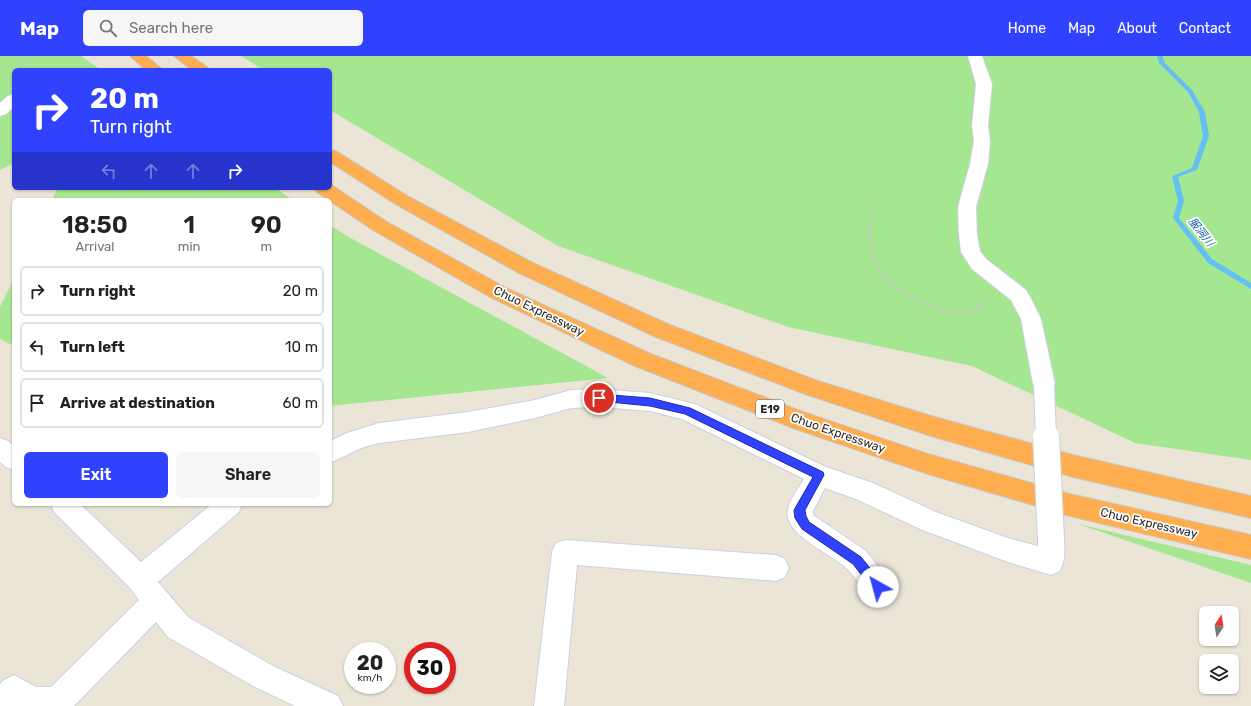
<!DOCTYPE html>
<meta charset="utf-8">
<style>
:root{--surface:#fff;--page:#f6f6f6;--text:#222;--muted:#767676;--line:#e0e0e0;--accent:#3142ff}
body{margin:0;font-family:Rubik,"Noto Sans JP",sans-serif;background:var(--page);color:var(--text);height:100vh;display:flex;flex-direction:column;font-size:15px;white-space:nowrap}
*{box-sizing:border-box;margin:0}
p{font-size:13px;color:var(--muted)}
.icon{flex:none;width:22px;height:22px;fill:none;stroke:currentColor;stroke-width:2;stroke-linecap:round;stroke-linejoin:round}
.map{position:relative;flex:1;overflow:hidden}
.drawer{position:absolute;left:12px;top:142px;width:320px;height:308px;display:flex;flex-direction:column;background:var(--surface);border-radius:6px;box-shadow:0 1px 3px #0004}
.drawer>*{flex:none}
.banner{position:absolute;left:12px;top:12px;width:320px;height:122px;border-radius:6px;box-shadow:0 1px 3px #0004;background:#3142ff;color:#fff;overflow:hidden}
.needle{width:26px;rotate:12deg}
.fabs{position:absolute;left:1199px;top:550px;display:grid;gap:8px}
.fabs a{display:grid;place-items:center;width:40px;height:40px;border-radius:6px;background:var(--surface);box-shadow:0 1px 3px #0004;font-size:20px}
.speed{position:absolute;left:344px;top:586px;display:flex;gap:8px;font-size:20px;font-weight:700;text-align:center}
.speed>*{display:grid;place-content:center;width:52px;height:52px;border-radius:50%;background:var(--surface);box-shadow:0 1px 3px #0004;line-height:1}
.speed small{font-size:10px;font-weight:400}
.speed .limit{border:6px solid #d22;background:#fff;color:#111}
.pin{position:absolute;display:grid;place-items:center;width:34px;height:34px;color:#fff;margin:-17px;border:2px solid #fff;border-radius:50%;box-shadow:0 1px 4px #0007}
.me{position:absolute;width:44px;margin:-22px;rotate:322deg;stroke-linejoin:round;filter:drop-shadow(0 0 3px #0008)}
.turn{display:flex;align-items:center;gap:14px;height:84px;padding:0 12px;font-size:18px}
.turn .icon{width:52px;height:52px;stroke-width:2.5}
.turn b{display:block;font-size:28px;line-height:34px}
.lanes{display:flex;align-items:center;height:38px;padding:0 12px;background:#0003;justify-content:center;gap:20px;direction:ltr}
.lanes .off{opacity:.35}
.eta{display:flex;justify-content:space-evenly;align-items:center;height:68px;text-align:center}
.eta b{font-size:24px;font-weight:600;line-height:28px}
.action{display:flex;gap:8px;margin-top:auto;padding:8px 12px}
.action a{flex:1;height:46px;border-radius:6px;background:var(--accent);color:#fff;font-size:16px;font-weight:600;line-height:46px;text-align:center}
.action a+a{background:var(--page);color:var(--text)}
ul{padding:0;list-style:none}
li{display:flex;align-items:center;gap:12px;height:50px;margin:0 8px 6px;padding:0 4px;border:2px solid var(--line);border-radius:6px}
li div{flex:1}
li b{display:block;font-size:15px}
li em{font-style:normal}
header{display:flex;align-items:center;gap:24px;box-sizing:border-box;height:56px;padding:0 20px;background:var(--accent);color:#fff}
header strong{font-size:19px}
nav{display:flex;gap:22px;margin-inline-start:auto;font-size:14px}
.search{width:280px;height:36px;background:var(--page);display:flex;align-items:center;gap:10px;box-sizing:border-box;padding:0 14px;border-radius:6px;color:var(--muted);font-size:15px}
.map>svg:first-child{display:block}
.green{fill:#a5e691}
.lines{fill:none;stroke-linecap:round;stroke-linejoin:round}
.stream{fill:#64bff4;fill-rule:evenodd}
.street-casing{stroke:#cdcfe2;stroke-width:2}
.highway-casing{stroke:#c7c7c7;stroke-width:2}
.path-far1{stroke:#c7c7c7;stroke-width:2;stroke-dasharray:2 1.5;stroke-linecap:butt}
.path{stroke:#c7c7c7;stroke-width:2.5;stroke-dasharray:3 2;stroke-linecap:butt}
.street{fill:#fff;fill-rule:evenodd}
.highway{fill:#ffae4f;fill-rule:evenodd}
.street-bridge-far1-casing{stroke:#cdcfe2;stroke-width:22;stroke-linecap:butt}
.street-bridge-casing{stroke:#cdcfe2;stroke-width:28;stroke-linecap:butt}
.street-bridge-far1{stroke:#fff;stroke-width:20}
.street-bridge{stroke:#fff;stroke-width:26}
.route{fill:#3142ff;stroke:#202ba6}
.labels{text-anchor:middle;dominant-baseline:central;stroke-width:3.5;stroke-linejoin:round;paint-order:stroke}
.far-water-label{font-size:11px;font-style:italic;fill:#065a9d;stroke:#fff}
.shield{fill:#fff;stroke:#686868;stroke-width:1}
.shield-label{font-size:11px;font-weight:bold;fill:#282828}
.street-label{font-size:12px;fill:#282828;stroke:#fff}
</style>
<header>
<strong>Map</strong>
<div class="search"><svg class="icon" aria-label="search" viewBox="0 0 24 24"><circle cx="10" cy="10" r="6"/><path d="M15 15l6 6"/></svg>Search here</div>
<nav><a>Home</a><a>Map</a><a>About</a><a>Contact</a></nav>
</header>
<div class="map">
<svg width="1251" height="650" viewBox="0 0 1251 650">
<rect width="100%" height="100%" fill="#ebe5d8"/>
<path class="green" d="M0 0H81L101 14H14V107L0 114Z
M241 0H1251V404L1135 387 972 310 788 271 558 190 330 54V14H264Z
M58 132H275L293 144H52Z
M330 169 347 180 608 322 330 350Z
M14 222V290L0 283V251Z
M1078 468 1251 509V527Z"/>
<g class="lines">
<path class="stream" d="M1157 0H1163L1164 6 1192 34 1205 56 1209 80 1197 114 1178 121 1184 145 1179 162 1212 203 1251 227V233L1208 207 1173 162 1178 145 1172 120 1192 112 1203 80 1199 56 1188 36 1159 7Z"/>
<defs>
<path id="street" d="M968 0H982L992 28 988 70 990 85 988 108 976 151 977 179 980 195 986 203 1026 234 1029 239 1041 263 1055 328 1052 334 1044 337 1036 334 1033 328 1021 263 1011 244 972 213 961 196 959 179 958 151 970 108 974 85 972 70 976 28Z
M14 38V51L6 58 0 60V47L8 40Z
M599 333 650 337 695 348 826 411 873 427 936 456 1008 482 1038 490V484L1042 475 1051 472 1060 475C1066 488 1066 502 1060 515L1051 519 1008 506 920 473 856 443 825 432 813 455V459L866 495 892 529 896 538 892 547 883 551C866 544 861 527 848 514 834 498 782 480 788 453 790 443 799 432 804 423L682 363 650 355 599 351 571 352 535 362 468 376 379 387 361 392 330 407V385L347 377 379 367 468 356 535 344 571 334Z
M0 382 8 385 14 390V414L6 411 0 406Z
M51 448H80L141 506 212 448H242L239 456 158 526 188 561 273 610 338 640 343 650H295L253 630 168 581 156 566 74 650H0V628L4 624 14 619 36 631H51L139 544 131 533 54 456Z
M565 484 776 499 785 503 789 512 785 521 776 525 577 509 564 650H534L552 496 556 487Z"/>
<path id="highway" d="M130 0H146L163 14H146Z
M174 0H191L207 11 209 14H192Z
M330 94 336 95 409 141 533 207 670 269 818 325 931 360 1073 399 1251 440V462L1073 421 931 380 805 338 656 281 519 217 397 149 330 106Z
M330 128 387 166 506 232 651 298 806 357 928 398 1070 438 1251 479V503L1070 460 928 418 793 372 635 310 492 242 373 174 317 136 314 132H330Z"/>
</defs>
<use href="#street" class="street-casing"/>
<use href="#highway" class="highway-casing"/>
<path class="path-far1" d="M23 14 25 0
M870 169 875 143"/>
<path class="path" d="M871 168C869 183 870 199 877 213 890 234 944 262 968 257 978 255 981 249 988 243"/>
<use href="#street" class="street"/>
<use href="#highway" class="highway"/>
<defs>
<path id="street-bridge-far1" d="M1044 328 1046 382"/>
<path id="street-bridge" d="M1046 381 1051 484"/>
</defs>
<use href="#street-bridge-far1" class="street-bridge-far1-casing"/>
<use href="#street-bridge" class="street-bridge-casing"/>
<use href="#street-bridge-far1" class="street-bridge-far1"/>
<use href="#street-bridge" class="street-bridge"/>
</g>
<path class="route" d="M599 338 650 342 690 352 823 416 824 419 805 454 806 460 809 466 861 501 882 527 884 531 882 535 878 536 874 535 853 508 802 473 795 462 794 454 813 421 685 358 650 350 599 345 596 344 594 342 596 339Z"/>
<g class="labels">
<g class="far-water-label">
<text transform="translate(1201 176) rotate(52)">服洞川</text>
</g>
<rect class="shield" x="756" y="344" width="28" height="18" rx="3"/>
<g class="shield-label">
<text x="770" y="353">E19</text>
</g>
<g class="street-label">
<text transform="translate(539 255) rotate(26)">Chuo Expressway</text>
<text transform="translate(838 377) rotate(19)">Chuo Expressway</text>
<text transform="translate(1149 467) rotate(13)">Chuo Expressway</text>
</g>
</g>
</svg>
<div class="fabs">
<a><svg class="needle" viewBox="-14 -14 28 28"><path d="M0-13l5 13h-10z" fill="#e53935"/><path d="M0 13l5-13h-10z" fill="#767676"/></svg></a>
<a><svg class="icon" aria-label="layers" viewBox="0 0 24 24"><path d="M12 4l9 5-9 5-9-5zM3 14l9 5 9-5"/></svg></a>
</div>
<div class="speed"><div>20<small>km/h</small></div><div class="limit">30</div></div>
<div class="pin" style="left:599px;top:342px;background:#d93025"><svg class="icon" aria-label="arrive" viewBox="0 0 24 24"><path d="M6 21V4h12l-3 4 3 4H6"/></svg></div>
<svg class="me" style="left:878px;top:531px" viewBox="-20 -20 40 40"><circle r="19" fill="#fff"/><path d="M0-13L10 11 0 6-10 11z" fill="#3142ff"/></svg>
<div class="banner">
<div class="turn"><svg class="icon" aria-label="right" viewBox="0 0 24 24"><path d="M7 20v-9h11M14 6l5 5-5 5"/></svg><div><b>20 m</b>Turn right</div></div>
<div class="lanes"><svg class="icon off" aria-label="left" viewBox="0 0 24 24"><path d="M17 20v-9H6M10 6l-5 5 5 5"/></svg><svg class="icon off" aria-label="ahead" viewBox="0 0 24 24"><path d="M12 20V5M6 11l6-6 6 6"/></svg><svg class="icon off" aria-label="ahead" viewBox="0 0 24 24"><path d="M12 20V5M6 11l6-6 6 6"/></svg><svg class="icon" aria-label="right" viewBox="0 0 24 24"><path d="M7 20v-9h11M14 6l5 5-5 5"/></svg></div>
</div>
<section class="drawer">
<div class="eta">
<div><b>18:50</b><p>Arrival</p></div>
<div><b>1</b><p>min</p></div>
<div><b>90</b><p>m</p></div>
</div>
<ul>
<li><svg class="icon" aria-label="right" viewBox="0 0 24 24"><path d="M7 20v-9h11M14 6l5 5-5 5"/></svg><div><b>Turn right</b></div><em>20 m</em></li>
<li><svg class="icon" aria-label="left" viewBox="0 0 24 24"><path d="M17 20v-9H6M10 6l-5 5 5 5"/></svg><div><b>Turn left</b></div><em>10 m</em></li>
<li><svg class="icon" aria-label="arrive" viewBox="0 0 24 24"><path d="M6 21V4h12l-3 4 3 4H6"/></svg><div><b>Arrive at destination</b></div><em>60 m</em></li>
</ul>
<div class="action"><a>Exit</a><a>Share</a></div>
</section>
</div>
